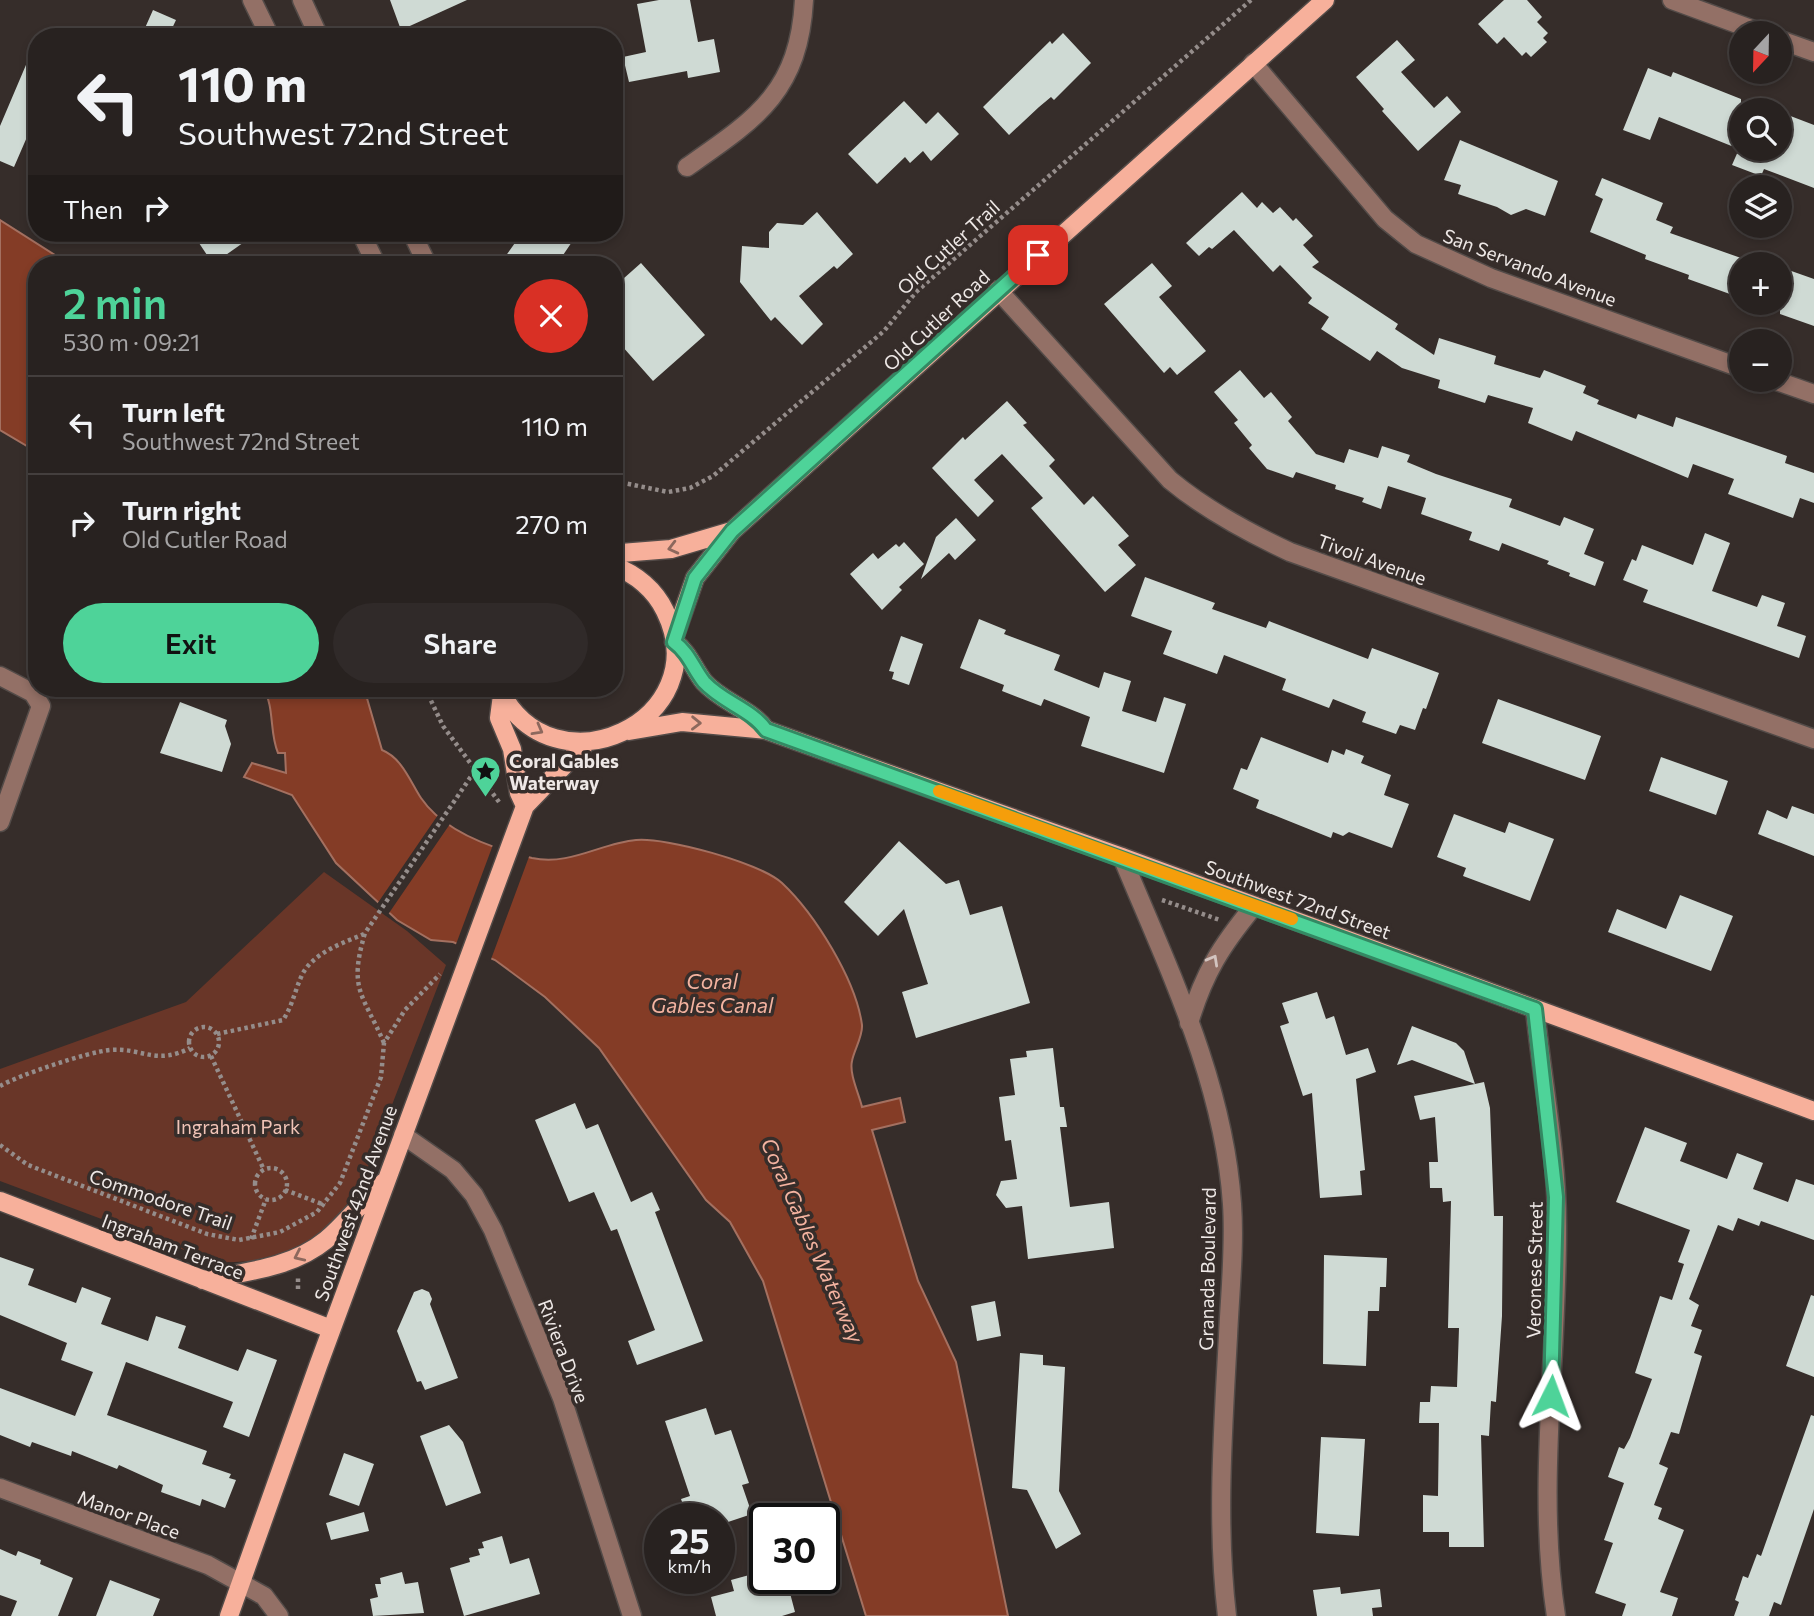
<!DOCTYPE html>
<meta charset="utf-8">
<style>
:root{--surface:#282220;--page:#302a29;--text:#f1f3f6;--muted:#a5a4a5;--line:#443f3e;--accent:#4ed399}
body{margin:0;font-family:Commissioner,sans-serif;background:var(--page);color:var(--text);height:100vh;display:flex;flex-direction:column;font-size:26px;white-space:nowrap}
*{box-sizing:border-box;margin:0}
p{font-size:23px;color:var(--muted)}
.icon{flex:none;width:38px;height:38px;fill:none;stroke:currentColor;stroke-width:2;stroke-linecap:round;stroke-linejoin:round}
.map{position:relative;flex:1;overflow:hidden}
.drawer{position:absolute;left:28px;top:256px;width:595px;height:441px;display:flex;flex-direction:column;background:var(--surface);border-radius:28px;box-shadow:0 4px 10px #0003,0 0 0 2px var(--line)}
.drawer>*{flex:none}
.hud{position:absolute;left:28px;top:28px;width:595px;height:214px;border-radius:28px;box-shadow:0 4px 10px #0003,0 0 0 2px var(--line);background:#282220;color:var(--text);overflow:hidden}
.needle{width:46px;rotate:202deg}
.tools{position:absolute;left:1729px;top:21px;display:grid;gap:14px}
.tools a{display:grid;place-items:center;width:63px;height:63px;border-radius:50%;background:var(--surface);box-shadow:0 4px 10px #0003,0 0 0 2px var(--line);font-size:35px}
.speed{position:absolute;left:644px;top:1503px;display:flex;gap:14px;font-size:35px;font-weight:700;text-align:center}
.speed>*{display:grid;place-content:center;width:91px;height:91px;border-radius:50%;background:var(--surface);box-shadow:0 4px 10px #0003,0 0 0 2px var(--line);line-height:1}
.speed small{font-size:18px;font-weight:400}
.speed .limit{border:4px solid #111;border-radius:10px;background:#fff;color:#111}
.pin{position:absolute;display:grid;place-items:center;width:60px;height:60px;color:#fff;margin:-30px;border-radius:14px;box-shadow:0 4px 10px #0006}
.me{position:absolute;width:77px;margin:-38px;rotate:3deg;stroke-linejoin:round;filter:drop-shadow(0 0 5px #0008)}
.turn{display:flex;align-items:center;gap:24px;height:147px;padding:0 35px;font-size:32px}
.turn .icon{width:91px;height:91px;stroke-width:2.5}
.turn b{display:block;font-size:49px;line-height:60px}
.then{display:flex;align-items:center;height:66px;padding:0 35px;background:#0003;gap:14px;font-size:26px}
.round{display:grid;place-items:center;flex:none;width:74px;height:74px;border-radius:37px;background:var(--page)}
.summary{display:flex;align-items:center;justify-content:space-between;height:119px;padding:0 35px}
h1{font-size:42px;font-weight:600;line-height:52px;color:var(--accent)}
.button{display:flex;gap:14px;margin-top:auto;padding:14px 35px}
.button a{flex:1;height:80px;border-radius:42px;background:var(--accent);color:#111;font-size:28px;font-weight:600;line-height:80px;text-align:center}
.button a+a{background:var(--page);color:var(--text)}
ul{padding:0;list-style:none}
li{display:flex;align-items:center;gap:21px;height:98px;padding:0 35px;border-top:2px solid var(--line)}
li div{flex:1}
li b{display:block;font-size:26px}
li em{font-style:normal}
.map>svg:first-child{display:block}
.green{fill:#693628}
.water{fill:#843c26;stroke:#a47060;stroke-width:2}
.pier{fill:#362d2a}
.building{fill:#cfdad4}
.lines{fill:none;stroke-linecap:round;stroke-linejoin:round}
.minor-casing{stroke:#534b48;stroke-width:21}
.major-casing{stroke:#534b48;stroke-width:21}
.path{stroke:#958d8b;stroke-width:4.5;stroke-dasharray:3.5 3.5;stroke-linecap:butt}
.minor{stroke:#937066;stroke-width:18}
.major{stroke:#f7b09b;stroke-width:18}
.oneway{stroke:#8d685d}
.oneway2{stroke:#d3c4c0}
.route-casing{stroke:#338963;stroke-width:18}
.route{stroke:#4ed399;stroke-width:12}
.slow{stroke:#f59e0b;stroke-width:12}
.labels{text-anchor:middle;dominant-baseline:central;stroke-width:7;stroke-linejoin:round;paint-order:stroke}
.street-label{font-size:19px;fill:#eee8e6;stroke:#362d2a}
.poi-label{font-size:19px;font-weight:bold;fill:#eee8e6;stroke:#362d2a;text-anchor:start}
.park-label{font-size:19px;fill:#f1c4b7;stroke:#362d2a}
.water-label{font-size:21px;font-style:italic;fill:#f4b3a0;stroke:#362d2a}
</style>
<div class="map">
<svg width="1814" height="1616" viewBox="0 0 1814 1616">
<rect width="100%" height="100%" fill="#362d2a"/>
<path class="green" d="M324 872 407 931 446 965 363 1180 340 1214 325 1230 295 1250 251 1261 219 1263 0 1181V1069L186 1002Z"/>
<path class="water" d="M0 220 69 264H37V452L0 430Z
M263 688H364L382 750C402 758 410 781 421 798 444 832 494 849 532 858 570 866 601 843 636 840 666 837 760 863 782 883 815 914 856 980 862 1025 863 1036 854 1050 852 1061 849 1074 859 1094 862 1107L900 1098 905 1122 872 1130 918 1281 956 1362 1008 1616H866L763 1281 730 1222 706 1200 599 1048 545 997 495 960 453 942 431 940 397 920 336 863 292 795 244 777 252 763 286 773 285 753H278C269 732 275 707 263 688Z"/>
<path class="pier" d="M440 812 452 821 387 916 375 907Z
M494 842 530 854 490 962 455 947Z"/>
<path class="building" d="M390 0H467L401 30Z
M659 0H690L698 42 714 39 720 72 688 78 687 71 629 82 623 57 646 52 637 4Z
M1504 0H1527L1542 17 1537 22 1548 33 1543 38 1547 42 1531 57 1526 52 1522 56 1504 37 1497 44 1478 24Z
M153 10 176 20 168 37H141Z
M1063 33 1091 63 1054 100 1051 97 1039 107 1009 135 983 107 1050 41 1052 44Z
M37 39V114L14 167 0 161V126Z
M1397 40 1415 60 1401 72 1434 108 1447 96 1461 112 1418 151 1382 111 1384 109 1356 77Z
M1648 68 1671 77 1673 72 1741 99V149H1780V112L1814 125V188L1764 169 1761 176 1732 165 1739 149 1659 117 1650 140 1623 130Z
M904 101 926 124 938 112 959 134 931 161 923 151 910 163 905 157 877 184 848 154Z
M1460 140 1558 181 1545 216 1526 209 1511 215 1497 207 1458 194 1461 185 1444 180Z
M1602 178 1663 203 1656 220 1673 227 1670 233 1741 258V298L1688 279 1689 275 1645 259 1646 255 1590 232 1603 199 1595 195Z
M1242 192 1257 208 1262 202 1273 213 1280 207 1293 221 1296 218 1313 236 1303 245 1319 262 1312 267 1398 324 1395 329 1434 355 1439 338 1496 356 1494 364 1540 378 1544 370 1586 386 1583 393 1599 400 1597 404 1636 419 1638 414 1673 427 1676 417 1787 456 1785 463 1814 473V503L1800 498 1793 518 1728 494 1734 479 1693 464 1688 478 1576 431 1572 441 1528 423 1533 408 1488 395 1485 403 1438 388 1440 380 1402 368 1377 351 1370 361 1321 329 1329 317 1308 303 1312 298 1280 265 1273 272 1234 230 1212 249 1209 247 1199 256 1186 243Z
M817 212 853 254 837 269 834 266 799 296 823 324 802 345 775 317 771 321 740 282 742 246 769 248V232L777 223 803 225Z
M206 233H257L213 264 197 240Z
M522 233H578L557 264H500Z
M641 263 705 335 653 381 614 337V287Z
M1152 263 1172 286 1159 297 1206 351 1177 375 1170 367 1164 373 1104 304Z
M1780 267 1814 279V326L1780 314Z
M1240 370 1264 398 1271 392 1292 417 1288 421 1316 454 1344 463 1349 449 1378 458 1382 446 1410 455 1407 462 1436 474 1512 499 1509 507 1560 526 1564 517 1594 529 1584 554 1604 562 1595 586 1569 576 1570 573 1547 564 1549 561 1502 543 1499 551 1469 540 1472 532 1421 514 1426 498 1388 486 1381 509 1362 502 1364 498 1335 489 1336 485 1296 472 1293 478 1267 469 1249 448 1252 445 1234 423 1238 420 1214 392Z
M1007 401 1027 423 1023 425 1055 460 1049 466 1084 505 1093 496 1129 536 1118 545 1136 565 1105 592 1031 508 1043 498 1002 454 974 480 994 501 978 517 932 468 963 437 965 440Z
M956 518 976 540 955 560 949 553 921 579 936 537Z
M1705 533 1730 543 1712 591 1757 607 1762 595 1785 603 1777 626 1806 636 1799 658 1643 602 1648 590 1623 580 1632 559 1636 561 1642 545 1693 565Z
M904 542 924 564 899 587 902 590 882 610 850 574 873 553 878 559 896 544 899 547Z
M1145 577 1215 603 1212 609 1266 628 1269 621 1368 659 1372 648 1439 673 1426 709 1423 708 1415 730 1400 725 1396 734 1362 722 1366 712 1333 699 1329 708 1282 690 1286 679 1224 655 1217 674 1163 654 1172 631 1131 616Z
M979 619 1006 630 1004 634 1060 655 1054 670 1099 688 1104 672 1131 681 1122 711 1156 722 1164 697 1186 704 1164 773 1081 746 1090 717 1044 699 1041 706 1002 691 1004 685 960 668Z
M901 636 923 644 909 685 892 679 894 672 889 671Z
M1498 699 1601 736 1585 780 1482 743Z
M180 702 227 720 225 726 231 744 222 772 160 753Z
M1261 737 1328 763 1332 750 1344 755 1346 749 1364 756 1361 763 1391 775 1384 795 1409 804 1392 848 1349 832 1343 836 1333 832 1331 838 1256 808 1259 800 1233 789 1241 768 1247 770Z
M1661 757 1728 781 1716 815 1649 791Z
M1792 806 1814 814V856L1758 834 1767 810 1787 819Z
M1454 814 1505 833 1509 822 1554 839 1530 901 1463 876 1466 868 1437 857Z
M899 841 946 884 959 880 970 915 1002 906 1030 1003 916 1038 902 992 928 984 904 909 878 936 844 902Z
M1680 895 1733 916 1711 971 1608 932 1617 909 1666 929Z
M1317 992 1326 1019 1334 1016 1346 1055 1368 1048 1376 1072 1356 1079 1365 1170 1360 1171 1362 1195 1320 1198 1312 1093 1303 1096 1280 1026 1289 1023 1282 1003Z
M1412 1026 1456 1043 1464 1051 1475 1084 1484 1082 1490 1108 1494 1216H1503L1502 1316 1496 1402 1491 1401 1489 1436 1481 1435 1484 1547H1449V1532H1423V1495L1438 1496 1439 1423H1419L1420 1402H1430L1431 1386 1457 1387 1459 1328H1448L1451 1201 1443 1202 1442 1188H1430L1429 1162H1438L1435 1117 1420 1120 1414 1096 1475 1084 1412 1060 1397 1065Z
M1053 1048 1060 1107H1064L1067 1127H1060L1070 1207 1109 1202 1114 1248 1028 1259 1022 1206 1006 1208 996 1195 1001 1181 1017 1179 1011 1140 1005 1141 999 1097 1015 1095 1010 1059 1027 1057 1026 1051Z
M575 1103 586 1129 598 1124 631 1202 652 1192 660 1210 655 1212 703 1341 637 1365 628 1341 655 1330 617 1229 611 1231 594 1192 569 1202 535 1120Z
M1645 1127 1687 1143 1680 1161 1727 1179 1737 1153 1763 1163 1753 1189 1788 1202 1796 1179 1814 1185V1240L1761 1221 1759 1226 1738 1218 1733 1231 1718 1225 1689 1299 1699 1305 1691 1326 1702 1330 1694 1353 1702 1356 1679 1434 1671 1432 1659 1464 1668 1468 1654 1505 1662 1508 1658 1519 1684 1530 1660 1592 1678 1598 1672 1616H1622L1626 1604 1595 1593 1613 1543 1604 1540 1624 1483 1608 1477 1619 1447 1624 1449 1630 1438 1652 1379 1635 1373 1660 1296 1672 1300 1684 1264 1678 1262 1690 1230 1616 1202Z
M1324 1255 1387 1258 1386 1287H1380L1379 1311H1368L1366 1366 1323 1364Z
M0 1257 34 1269 28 1285 76 1303 82 1287 111 1298 101 1324 148 1341 156 1316 186 1326 178 1348 238 1371 247 1349 277 1360 249 1437 223 1427 233 1402 126 1362 107 1415 207 1451 202 1464 231 1474 229 1478 236 1480 225 1508 202 1499 200 1506 161 1492 163 1485 119 1465 117 1469 72 1451 71 1456 32 1442 30 1447 0 1435V1388L75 1416 93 1372 61 1360 67 1343 0 1315Z
M422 1289 429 1292 432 1299 430 1304 458 1378 425 1390 421 1381 417 1382 397 1331 414 1292Z
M1811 1295 1814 1296V1377L1786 1366Z
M995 1301 1001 1336 977 1341 971 1306Z
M1020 1353 1043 1355V1365L1065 1367 1059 1491 1081 1534 1056 1549 1027 1490 1012 1488Z
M706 1408 715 1435 731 1430 749 1483 742 1485 752 1514 719 1525V1519H688L681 1499 690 1496 665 1421Z
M1811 1415 1814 1416V1509L1781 1605 1774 1602 1769 1616H1734L1739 1602 1735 1600 1743 1576 1748 1578 1757 1554 1761 1556Z
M449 1425 463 1442 481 1493 446 1506 420 1436Z
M1321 1437 1365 1439 1359 1536 1316 1533Z
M344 1453 374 1464 359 1506 329 1495Z
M364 1512 369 1531 331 1540 326 1523Z
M502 1536 510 1564 529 1558 540 1594 464 1616 450 1568 470 1562 469 1558 480 1555 478 1549 484 1548 482 1542Z
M0 1549 16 1556 18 1551 41 1560 40 1564 73 1578 58 1616H11L17 1601 0 1595Z
M764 1571 765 1578H786L795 1612 782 1616H716L711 1597 734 1591 731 1580Z
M402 1572 405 1584 418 1582 424 1613 373 1616 370 1599 378 1597 375 1584H381L380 1578Z
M110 1580 160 1599 153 1616H96Z
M1340 1587 1341 1594 1380 1589 1382 1607 1372 1608 1373 1616H1317L1313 1590Z"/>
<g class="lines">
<defs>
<path id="minor" d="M252 0 270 37
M302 0 319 37
M1672 0 1762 33
M1780 40 1814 52
M1253 63 1385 219 1416 244 1491 278 1741 368
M687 167C756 119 799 92 804 0
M361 233 376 264
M412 233 427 264
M998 290 1170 480C1206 510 1247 532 1290 552L1814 739
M1774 380 1814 394
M0 676 33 693 41 706 0 822
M1122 857C1168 968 1224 1082 1232 1204 1235 1247 1230 1292 1228 1336 1223 1429 1216 1523 1227 1616
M1535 1009C1542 1080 1557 1152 1557 1225 1558 1355 1536 1487 1556 1616
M1189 1023C1204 973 1221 946 1254 906
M403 1135 453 1170 474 1195 493 1230 562 1398 632 1616
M0 1488 208 1565 264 1596 279 1616"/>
<path id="major" d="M614 557 621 553 671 549 732 531
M674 638 695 578 732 531 1325 0
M674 642C689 653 693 668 704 682 722 702 751 709 766 730
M499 688C552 799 719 720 665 611 655 590 636 574 614 566
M502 695 499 718 512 749 519 793 525 806
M629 731 682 722 766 730 1122 857 1814 1111
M0 1201 331 1329
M203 1280C245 1272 292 1268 326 1240 347 1222 363 1200 384 1182
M229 1616 318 1366 525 806 587 742"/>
</defs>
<use href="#minor" class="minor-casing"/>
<use href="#major" class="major-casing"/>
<path class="path" d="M614 481 668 492 690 488 713 476 884 331 916 292 1251 0
M425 688 443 726 499 802
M1162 900 1220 920
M189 1042a15 15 0 1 1 30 0a15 15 0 1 1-30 0Z
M217 1034 283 1020C293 1005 295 989 303 973 315 952 343 943 364 934
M384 1043C363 994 348 990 365 933L474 772
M211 1056 264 1170
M0 1086C19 1075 88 1052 110 1050 141 1047 156 1066 190 1048
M0 1145 28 1165 207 1234 239 1240 280 1232 317 1212 340 1183 381 1077 384 1043 405 1010 440 974
M255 1184a16 16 0 1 1 32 0a16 16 0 1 1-32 0Z
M285 1190 325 1205
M251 1239 266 1199
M298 1289V1275"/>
<use href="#minor" class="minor"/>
<use href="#major" class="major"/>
</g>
<defs><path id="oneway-chevron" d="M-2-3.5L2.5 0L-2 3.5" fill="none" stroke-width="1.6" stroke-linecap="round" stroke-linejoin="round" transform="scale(1.75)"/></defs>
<g class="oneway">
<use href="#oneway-chevron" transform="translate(673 548) rotate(166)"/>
<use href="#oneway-chevron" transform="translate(696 723) rotate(1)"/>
<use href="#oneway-chevron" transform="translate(538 730) rotate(29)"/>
<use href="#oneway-chevron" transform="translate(299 1256) rotate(155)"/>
</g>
<use class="oneway2" href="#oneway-chevron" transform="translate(1213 960) rotate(-61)"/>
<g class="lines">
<defs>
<path id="route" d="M1038 255 732 531 695 578 674 642C689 653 693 668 704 682 722 702 751 709 766 730L1535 1009 1556 1197 1551 1396"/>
</defs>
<use href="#route" class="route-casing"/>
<use href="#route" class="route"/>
<path class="slow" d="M939 791 1292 919"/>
</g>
<defs>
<symbol id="sight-pin" viewBox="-11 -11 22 30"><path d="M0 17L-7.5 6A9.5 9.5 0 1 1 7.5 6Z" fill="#4ed399" stroke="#362d2a"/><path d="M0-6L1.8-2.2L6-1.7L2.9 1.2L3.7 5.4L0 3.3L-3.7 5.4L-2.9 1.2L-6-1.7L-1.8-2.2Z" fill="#111"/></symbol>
</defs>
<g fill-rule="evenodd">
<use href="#sight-pin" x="468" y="754" width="35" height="47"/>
</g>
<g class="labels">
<g class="street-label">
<text transform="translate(948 247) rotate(-42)">Old Cutler Trail</text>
<text transform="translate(1530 267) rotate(21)">San Servando Avenue</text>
<text transform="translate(936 320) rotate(-43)">Old Cutler Road</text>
<text transform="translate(1372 559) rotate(20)">Tivoli Avenue</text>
<text transform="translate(1298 899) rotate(20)">Southwest 72nd Street</text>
<text transform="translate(161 1199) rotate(19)">Commodore Trail</text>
<text transform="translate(355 1203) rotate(-70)">Southwest 42nd Avenue</text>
<text transform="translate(173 1246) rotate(21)">Ingraham Terrace</text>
<text transform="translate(1207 1269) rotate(-89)">Granada Boulevard</text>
<text transform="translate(1534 1270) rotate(-89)">Veronese Street</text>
<text transform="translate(564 1351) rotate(69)">Riviera Drive</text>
<text transform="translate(129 1514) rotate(20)">Manor Place</text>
</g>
<g class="poi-label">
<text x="509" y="760">Coral Gables<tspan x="509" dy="22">Waterway</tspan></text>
</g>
<g class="park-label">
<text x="238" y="1126">Ingraham Park</text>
</g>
<g class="water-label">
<text x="712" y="980">Coral<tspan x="712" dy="24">Gables Canal</tspan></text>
<text transform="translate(813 1240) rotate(66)">Coral Gables Waterway</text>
</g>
</g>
</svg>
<div class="tools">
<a><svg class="needle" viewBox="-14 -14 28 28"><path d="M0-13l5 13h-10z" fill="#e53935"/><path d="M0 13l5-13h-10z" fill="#a5a4a5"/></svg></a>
<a><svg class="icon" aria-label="search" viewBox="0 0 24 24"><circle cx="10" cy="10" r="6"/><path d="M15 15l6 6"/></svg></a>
<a><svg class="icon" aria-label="layers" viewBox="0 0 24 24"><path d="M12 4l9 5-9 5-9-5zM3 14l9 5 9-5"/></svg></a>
<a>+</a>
<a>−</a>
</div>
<div class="speed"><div>25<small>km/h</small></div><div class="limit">30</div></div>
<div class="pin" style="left:1038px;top:255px;background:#d93025"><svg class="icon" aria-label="arrive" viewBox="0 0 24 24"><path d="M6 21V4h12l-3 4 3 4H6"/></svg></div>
<svg class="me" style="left:1551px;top:1396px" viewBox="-20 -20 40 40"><path d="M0-17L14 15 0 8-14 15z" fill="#4ed399" stroke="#fff" stroke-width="4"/></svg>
<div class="hud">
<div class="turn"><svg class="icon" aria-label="left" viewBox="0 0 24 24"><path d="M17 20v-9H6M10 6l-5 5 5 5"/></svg><div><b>110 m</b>Southwest 72nd Street</div></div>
<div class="then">Then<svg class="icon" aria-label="right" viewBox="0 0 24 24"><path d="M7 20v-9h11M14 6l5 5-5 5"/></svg></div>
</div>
<section class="drawer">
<div class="summary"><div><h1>2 min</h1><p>530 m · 09:21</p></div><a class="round" style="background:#d93025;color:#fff"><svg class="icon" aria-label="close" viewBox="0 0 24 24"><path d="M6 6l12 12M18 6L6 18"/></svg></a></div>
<ul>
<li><svg class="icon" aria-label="left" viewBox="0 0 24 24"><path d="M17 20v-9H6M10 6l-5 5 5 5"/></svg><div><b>Turn left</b><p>Southwest 72nd Street</p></div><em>110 m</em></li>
<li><svg class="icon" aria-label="right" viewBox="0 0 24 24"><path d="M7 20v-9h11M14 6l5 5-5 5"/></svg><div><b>Turn right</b><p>Old Cutler Road</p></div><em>270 m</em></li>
</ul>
<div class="button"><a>Exit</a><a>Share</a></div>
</section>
</div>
